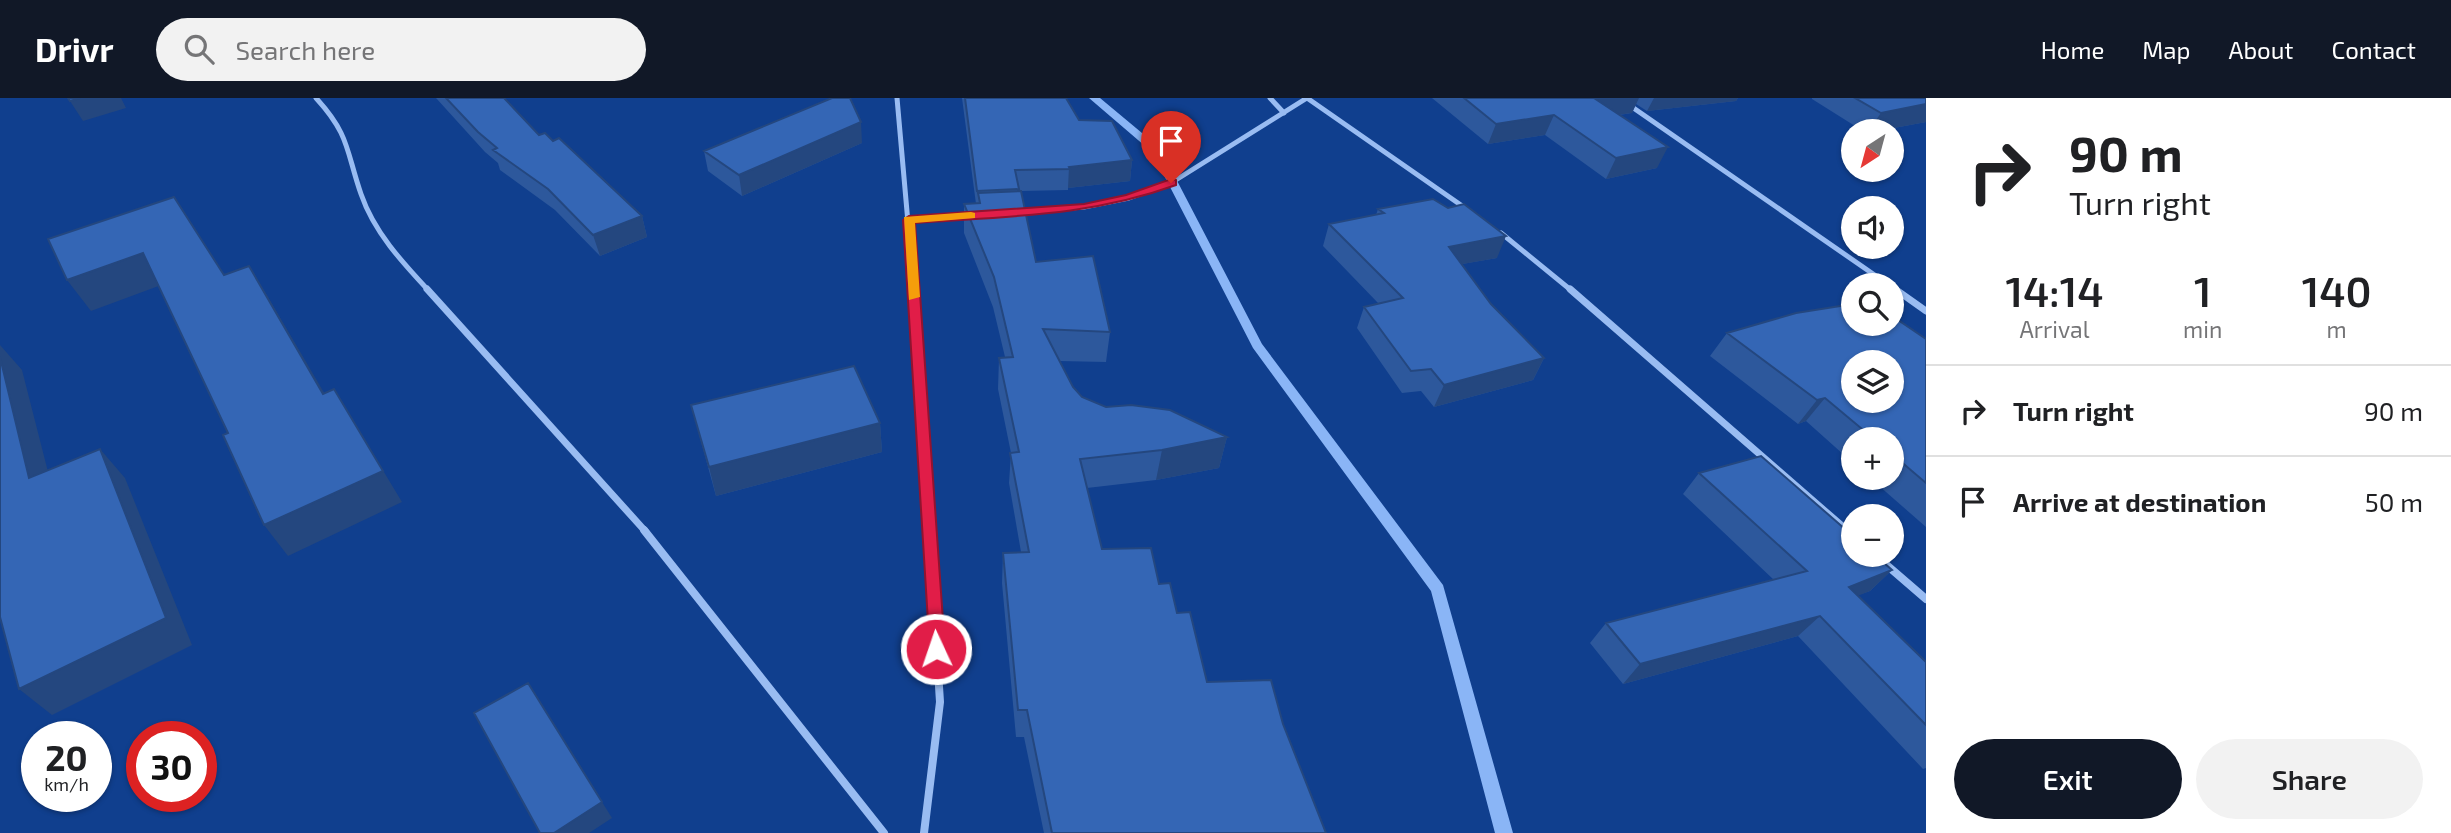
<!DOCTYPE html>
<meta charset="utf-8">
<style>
:root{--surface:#fff;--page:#f2f2f2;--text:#202124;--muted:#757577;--line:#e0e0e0;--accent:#111827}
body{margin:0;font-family:"Exo 2",sans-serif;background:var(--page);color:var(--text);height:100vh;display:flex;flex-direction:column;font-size:26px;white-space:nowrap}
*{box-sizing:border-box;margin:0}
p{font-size:23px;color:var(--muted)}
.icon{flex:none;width:38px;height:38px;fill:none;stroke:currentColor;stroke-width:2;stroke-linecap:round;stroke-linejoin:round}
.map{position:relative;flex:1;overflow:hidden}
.drawer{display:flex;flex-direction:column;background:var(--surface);width:525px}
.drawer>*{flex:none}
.guide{background:#fff;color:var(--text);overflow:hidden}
.needle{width:46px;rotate:216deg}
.tools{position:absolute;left:1841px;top:21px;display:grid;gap:14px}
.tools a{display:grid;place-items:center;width:63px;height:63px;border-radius:50%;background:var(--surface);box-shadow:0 2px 5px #0004;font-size:35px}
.speed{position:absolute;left:21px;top:623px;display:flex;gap:14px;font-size:35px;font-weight:700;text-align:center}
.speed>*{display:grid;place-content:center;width:91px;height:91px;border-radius:50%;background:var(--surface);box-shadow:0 2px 5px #0004;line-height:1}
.speed small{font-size:18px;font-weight:400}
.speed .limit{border:10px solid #d22;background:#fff;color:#111}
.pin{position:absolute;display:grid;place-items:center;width:60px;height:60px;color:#fff;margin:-72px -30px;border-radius:50% 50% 50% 0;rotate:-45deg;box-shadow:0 0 7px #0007}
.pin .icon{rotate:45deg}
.me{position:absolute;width:77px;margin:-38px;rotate:357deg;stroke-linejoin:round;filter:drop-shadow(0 0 5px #0008)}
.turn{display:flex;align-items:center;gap:24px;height:147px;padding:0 28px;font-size:32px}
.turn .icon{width:91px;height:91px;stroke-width:2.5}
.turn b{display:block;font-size:49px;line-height:60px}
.eta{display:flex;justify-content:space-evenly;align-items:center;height:119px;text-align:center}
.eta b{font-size:42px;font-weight:600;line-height:49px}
.primary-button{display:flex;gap:14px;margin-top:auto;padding:14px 28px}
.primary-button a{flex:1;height:80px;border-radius:42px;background:var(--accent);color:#fff;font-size:28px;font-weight:600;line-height:80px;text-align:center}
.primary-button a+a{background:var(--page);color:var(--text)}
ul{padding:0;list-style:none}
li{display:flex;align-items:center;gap:21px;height:91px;padding:0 28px;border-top:2px solid var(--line)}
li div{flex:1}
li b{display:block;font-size:26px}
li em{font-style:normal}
header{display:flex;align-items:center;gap:42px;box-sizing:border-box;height:98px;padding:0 35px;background:var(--accent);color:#fff}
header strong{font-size:33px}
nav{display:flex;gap:38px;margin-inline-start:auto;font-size:24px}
.search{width:490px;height:63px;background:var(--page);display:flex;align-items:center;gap:18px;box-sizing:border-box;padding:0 24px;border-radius:38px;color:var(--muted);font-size:26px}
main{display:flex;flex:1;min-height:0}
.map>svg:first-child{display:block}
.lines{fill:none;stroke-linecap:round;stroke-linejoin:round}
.stream{fill:#8ab5f6;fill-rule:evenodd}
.minor-far2{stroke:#99bcf2;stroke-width:5}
.minor-far1{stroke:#99bcf2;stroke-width:7}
.minor{stroke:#99bcf2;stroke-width:8}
.wall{fill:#2d589c}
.shaded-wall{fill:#24477f}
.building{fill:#3466b5;stroke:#24477f;stroke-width:2;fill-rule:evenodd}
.route{fill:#e11d48;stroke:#92132f;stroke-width:2}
.slow{fill:#f59e0b}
</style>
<header>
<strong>Drivr</strong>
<div class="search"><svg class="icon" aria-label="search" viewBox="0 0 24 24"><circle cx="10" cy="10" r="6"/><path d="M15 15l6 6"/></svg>Search here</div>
<nav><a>Home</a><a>Map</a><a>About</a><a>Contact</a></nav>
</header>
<main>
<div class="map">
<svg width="1926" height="735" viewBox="0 0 1926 735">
<rect width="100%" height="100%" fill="#103f8e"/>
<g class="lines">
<path class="stream" d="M1089 0H1100L1160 50 1262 246 1443 487 1513 735H1495L1431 493 1253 250 1152 54Z"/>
<path class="minor-far2" d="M316 0C350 37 346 53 361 96 374 134 402 164 429 193
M897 0 914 193
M1270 0 1284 15
M1307 0 1468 112
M1619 0 1889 187
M1017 114 1084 109 1129 100 1171 85 1307 0
M909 122 970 117
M1501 135 1572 193
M1892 189 1898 193"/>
<path class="minor-far1" d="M427 191 646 434
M913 191 929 434
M1570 191 1849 434
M1895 191 1926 213"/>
<path class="minor" d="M644 432 884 735
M1847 432 1853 437
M1875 457 1926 501
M924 735 940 604 929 432"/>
</g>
<path class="wall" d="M436 0H504L539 37 553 43 642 118 647 139 600 158 555 112 500 72 498 65 485 54Z
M962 0H1066L1079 22 1132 62 1130 83 1068 90V92L1021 93 1036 164 1110 234 1106 264 1059 263 1073 289 1082 299 1106 309 1227 339 1219 370 1156 382 1087 390 1102 451 1159 486 1177 515 1207 584 1283 626 1326 735H1044L1024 639H1016L1002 485 1003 455 1021 454 1009 385 1011 355 998 291 999 260 1005 259 993 209 964 135V106H976Z
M1432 0H1738L1736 3 1647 13 1636 6 1632 15 1619 17 1657 70 1606 81 1545 37 1488 46Z
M1812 0H1926V24L1878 33H1863L1812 1Z
M862 45 742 98 708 73 704 53Z
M1378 111 1497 160 1462 166 1491 206 1544 260 1533 282 1434 309 1421 293 1402 295 1357 230 1364 209 1379 206 1323 148 1329 126 1376 117Z
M1727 235 1926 241V429L1870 380H1892V341H1853V365L1806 323 1798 326 1710 258Z
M691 307 880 325 882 354 716 398Z
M1699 375 1892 472 1870 493 1858 497 1926 564V670L1923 671 1798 538 1623 586 1590 545 1606 525 1774 482 1683 396Z"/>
<path class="shaded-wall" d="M80 0H121L126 10 83 23 70 3Z
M1594 0H1639L1632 15 1585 21Z
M1654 0H1738L1736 3 1647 13Z
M1926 6V24L1878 33H1868L1881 15Z
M1554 17 1545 37 1488 46 1496 26Z
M861 24 862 45 742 98 739 77Z
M1668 49 1657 70 1606 81 1616 60Z
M1132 62 1130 83 1068 90 1069 69Z
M642 118 647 139 600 158 593 137Z
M1506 138 1497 160 1440 170 1449 149Z
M143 155 164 186 91 213 67 182Z
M249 168 268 199 343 327 323 296Z
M0 247 22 272 57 409 29 380 0 259Z
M1544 260 1533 282 1434 309 1444 287Z
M334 291 402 404 288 458 264 427Z
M1825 300 1806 323 1798 326 1817 302Z
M880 325 882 354 716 398 709 369Z
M1227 339 1219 370 1156 382 1162 352Z
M100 351 125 380 192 547 52 617 19 591Z
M1892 472 1870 493 1827 510 1849 489Z
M1820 518 1798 538 1623 586 1640 566Z
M602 704 612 720 589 735H554Z"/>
<path class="building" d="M68 0H80L70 3Z
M446 0H504L539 37 545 35 553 43 559 40 642 118 593 137 548 91 493 52 497 50 478 34Z
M832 0H850L861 24 739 77 704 53Z
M965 0H1066L1079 22 1112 23 1132 62 1069 69 1070 71 1015 72 1019 91 977 93Z
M1464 0H1598H1594L1668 49 1616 60 1554 17 1496 26Z
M1855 0H1926V6L1881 15Z
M1021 93 1036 164 1093 158 1110 234 1043 231 1073 289 1082 299 1106 309 1131 307 1170 312 1227 339 1162 352 1080 361 1102 451 1151 450 1159 486 1170 485 1177 515 1190 514 1207 584 1271 582 1283 626 1326 735H1052L1027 612H1018L1003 455 1029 454 1010 355 1019 354 999 260 1013 259 994 179 964 106 980 105 978 95Z
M174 99 224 177 249 168 323 296 334 291 383 373 264 427 223 337 228 335 143 155 67 182 48 141Z
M1433 101 1448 110 1464 106 1506 138 1449 149 1491 206 1544 260 1444 287 1431 271 1411 273 1364 209 1403 200 1329 126 1384 115 1378 111Z
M1853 206V226H1892V218L1926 241V385L1892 356V341H1874L1825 300 1817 302 1727 235 1796 215ZM1853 264H1892V303H1853Z
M0 259 29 380 100 351 166 520 19 591 0 519Z
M854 268 880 325 709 369 691 307Z
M1761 358 1853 438V457H1875L1892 472 1849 489 1926 564V627L1820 518 1640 566 1606 525 1807 473 1699 375Z
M528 585 602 704 554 735H540L474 615Z"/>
<path class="route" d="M1171 81 1176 82V87C1088 119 1007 118 915 125L945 551 943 556H930L903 122 909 118 1084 106 1126 97Z"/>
<path class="slow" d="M971 114 975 115V120L915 125 920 199 909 202 904 119Z"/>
</svg>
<div class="tools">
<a><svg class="needle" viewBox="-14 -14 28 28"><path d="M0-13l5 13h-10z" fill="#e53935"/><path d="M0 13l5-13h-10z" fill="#757577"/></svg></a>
<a><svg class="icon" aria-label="sound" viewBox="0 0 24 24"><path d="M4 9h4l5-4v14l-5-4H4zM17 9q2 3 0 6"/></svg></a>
<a><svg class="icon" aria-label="search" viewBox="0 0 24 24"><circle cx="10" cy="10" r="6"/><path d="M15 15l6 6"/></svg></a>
<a><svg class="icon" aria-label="layers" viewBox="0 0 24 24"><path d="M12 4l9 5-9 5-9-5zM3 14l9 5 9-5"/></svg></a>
<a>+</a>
<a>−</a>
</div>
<div class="speed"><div>20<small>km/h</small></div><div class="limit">30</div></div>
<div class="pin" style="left:1171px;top:85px;background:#d93025"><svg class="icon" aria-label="arrive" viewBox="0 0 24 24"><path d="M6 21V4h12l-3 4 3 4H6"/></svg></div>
<svg class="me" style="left:936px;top:551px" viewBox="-20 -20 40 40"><circle r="17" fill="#e11d48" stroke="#fff" stroke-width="3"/><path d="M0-11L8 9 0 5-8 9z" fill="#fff"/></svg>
</div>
<section class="drawer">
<div class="guide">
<div class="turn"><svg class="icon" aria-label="right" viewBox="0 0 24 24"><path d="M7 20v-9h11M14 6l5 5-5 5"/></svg><div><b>90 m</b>Turn right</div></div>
</div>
<div class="eta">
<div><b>14:14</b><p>Arrival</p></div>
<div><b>1</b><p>min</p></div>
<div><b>140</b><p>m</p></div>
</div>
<ul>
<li><svg class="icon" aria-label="right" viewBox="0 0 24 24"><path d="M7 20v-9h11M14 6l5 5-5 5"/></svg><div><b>Turn right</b></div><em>90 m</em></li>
<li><svg class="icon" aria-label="arrive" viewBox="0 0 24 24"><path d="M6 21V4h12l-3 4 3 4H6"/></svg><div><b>Arrive at destination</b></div><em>50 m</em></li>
</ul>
<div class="primary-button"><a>Exit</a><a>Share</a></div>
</section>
</main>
